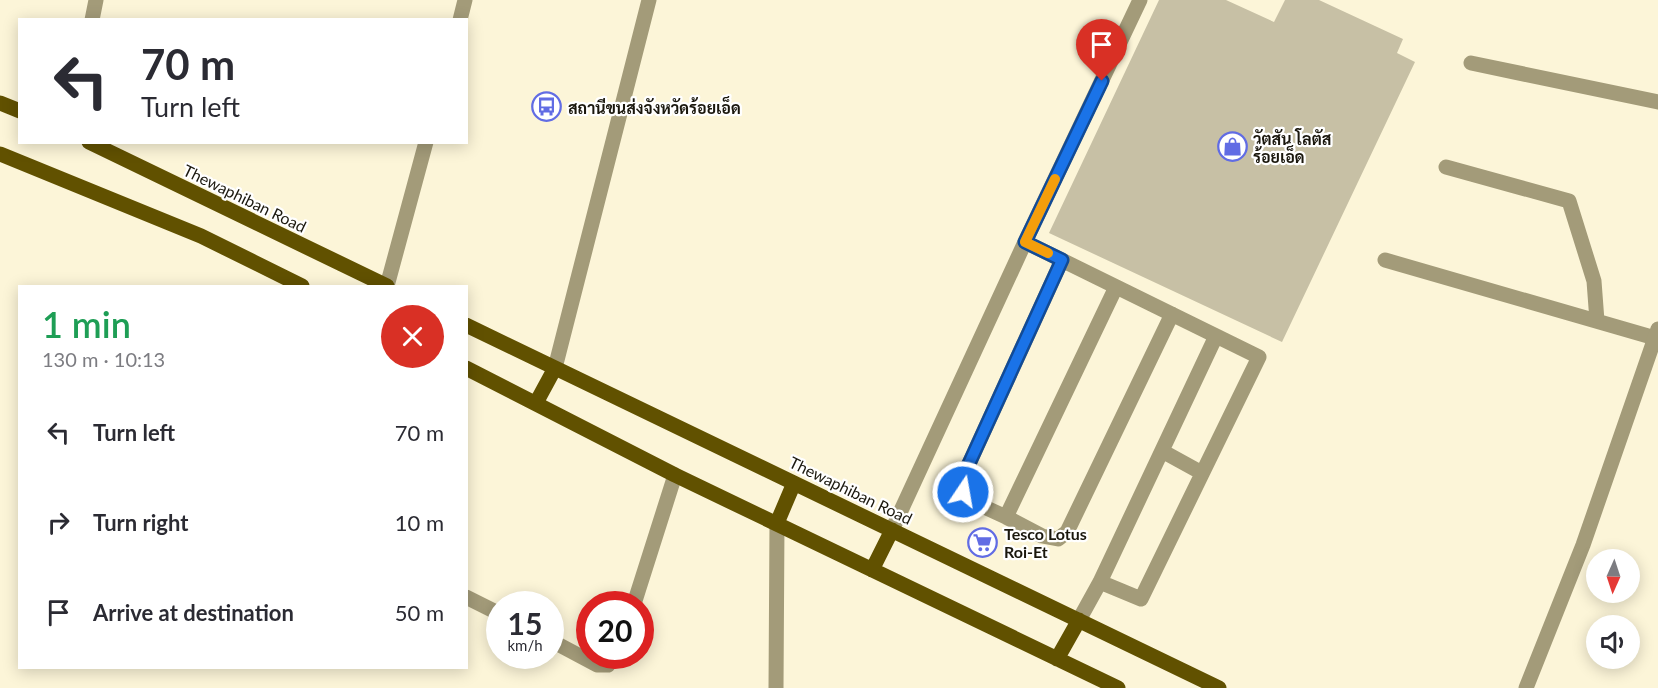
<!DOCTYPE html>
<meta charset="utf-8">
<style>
:root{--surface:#fff;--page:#f7f7f7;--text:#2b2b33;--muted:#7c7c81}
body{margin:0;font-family:Lato,Sarabun,sans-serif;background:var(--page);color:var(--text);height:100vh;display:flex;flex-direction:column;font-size:22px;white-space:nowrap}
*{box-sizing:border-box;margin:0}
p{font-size:20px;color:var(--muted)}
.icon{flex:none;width:33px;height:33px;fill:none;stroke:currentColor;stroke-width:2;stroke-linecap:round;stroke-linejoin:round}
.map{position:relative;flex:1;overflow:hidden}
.side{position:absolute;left:18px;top:285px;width:450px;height:384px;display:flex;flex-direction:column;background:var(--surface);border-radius:0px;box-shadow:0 3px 15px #0003}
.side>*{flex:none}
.banner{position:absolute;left:18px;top:18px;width:450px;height:126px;border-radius:0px;box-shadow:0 3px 15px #0003;background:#fff;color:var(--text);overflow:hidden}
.needle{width:39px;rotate:183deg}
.buttons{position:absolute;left:1586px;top:549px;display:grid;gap:12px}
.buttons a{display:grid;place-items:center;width:54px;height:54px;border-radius:50%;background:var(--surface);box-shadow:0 3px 15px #0003;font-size:30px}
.speed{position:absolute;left:486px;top:591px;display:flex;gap:12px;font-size:30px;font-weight:700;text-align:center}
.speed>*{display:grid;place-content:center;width:78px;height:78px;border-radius:50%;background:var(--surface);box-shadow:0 3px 15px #0003;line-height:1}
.speed small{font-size:15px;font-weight:400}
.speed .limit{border:9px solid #d22;background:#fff;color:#111}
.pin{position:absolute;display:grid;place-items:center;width:51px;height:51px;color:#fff;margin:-62px -26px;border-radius:50% 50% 50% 0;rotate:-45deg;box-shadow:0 0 6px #0007}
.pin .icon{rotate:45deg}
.me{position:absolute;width:66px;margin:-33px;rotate:12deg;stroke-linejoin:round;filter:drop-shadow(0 0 4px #0008)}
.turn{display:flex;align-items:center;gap:21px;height:126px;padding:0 24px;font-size:27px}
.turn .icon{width:78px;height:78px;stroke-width:2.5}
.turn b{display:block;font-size:42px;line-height:51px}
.round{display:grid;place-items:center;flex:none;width:63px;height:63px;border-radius:32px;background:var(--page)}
.head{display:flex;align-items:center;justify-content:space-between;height:102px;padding:0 24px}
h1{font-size:36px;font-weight:600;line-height:45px;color:#1e9e55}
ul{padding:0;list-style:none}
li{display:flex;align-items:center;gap:18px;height:90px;padding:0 24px}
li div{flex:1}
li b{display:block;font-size:22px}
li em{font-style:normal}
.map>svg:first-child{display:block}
.building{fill:#c7c0a5}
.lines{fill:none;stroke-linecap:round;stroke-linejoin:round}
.service{stroke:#a39b79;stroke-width:15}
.minor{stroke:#a39b79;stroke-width:15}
.primary{stroke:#615100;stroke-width:15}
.route-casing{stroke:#114b97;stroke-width:15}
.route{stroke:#1a73e8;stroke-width:10}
.slow{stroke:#f59e0b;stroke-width:10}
.labels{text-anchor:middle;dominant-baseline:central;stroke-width:4.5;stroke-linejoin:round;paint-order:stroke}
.poi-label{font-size:16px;font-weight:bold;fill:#1a170d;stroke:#fff;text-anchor:start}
.street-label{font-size:16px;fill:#1a170d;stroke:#fff}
</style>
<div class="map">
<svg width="1658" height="688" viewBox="0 0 1658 688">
<rect width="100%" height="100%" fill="#fcf5d8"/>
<path class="building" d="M1159 0H1226L1274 22 1285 0H1319L1403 39 1397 53 1415 62 1282 342 1049 233Z"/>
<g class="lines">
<path class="service" d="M460 20 465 0
M1446 167 1569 201 1594 281 1597 321
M1025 242 1259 357 1141 599 1100 582
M1062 260 962 479 963 492 967 499 1006 517 1042 536 1058 539 1067 532 1172 314
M1385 260 1655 338
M387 286 426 142
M555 368 649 0
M1162 451 1202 473
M1006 517 1116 287
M892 530 1025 242 1140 0
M466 597 500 614
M634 604 675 475
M1079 620 1100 582 1216 336
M550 640 597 665H608L614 656"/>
<path class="minor" d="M92 20 96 0
M1471 63 1658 102
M776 688 777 523
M1526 688 1583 545 1658 329"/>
<path class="primary" d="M0 103 20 111
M89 142 387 286
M0 154 201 236 302 286
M466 325 1219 688
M466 368 675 475 1118 688
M536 403 555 368
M777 523 794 483
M872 570 892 530
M1057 659 1079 620"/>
</g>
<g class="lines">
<defs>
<path id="route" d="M963 492 962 479 1062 260 1025 242 1102 81"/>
</defs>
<use href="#route" class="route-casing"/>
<use href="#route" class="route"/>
<path class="slow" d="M1048 253 1025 242 1055 179"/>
</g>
<defs>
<symbol id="bus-ring" viewBox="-11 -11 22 22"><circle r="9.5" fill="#fff" stroke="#616ce4" stroke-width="1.5"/><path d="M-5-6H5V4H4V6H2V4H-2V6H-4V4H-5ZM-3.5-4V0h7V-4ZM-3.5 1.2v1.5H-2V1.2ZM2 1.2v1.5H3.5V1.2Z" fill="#616ce4"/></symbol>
<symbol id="shop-ring" viewBox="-11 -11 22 22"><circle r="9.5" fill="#fff" stroke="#616ce4" stroke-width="1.5"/><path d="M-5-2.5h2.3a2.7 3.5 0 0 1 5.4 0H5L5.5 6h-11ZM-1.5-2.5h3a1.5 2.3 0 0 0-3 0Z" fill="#616ce4"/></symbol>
<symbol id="supermarket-ring" viewBox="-11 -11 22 22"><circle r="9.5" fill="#fff" stroke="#616ce4" stroke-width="1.5"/><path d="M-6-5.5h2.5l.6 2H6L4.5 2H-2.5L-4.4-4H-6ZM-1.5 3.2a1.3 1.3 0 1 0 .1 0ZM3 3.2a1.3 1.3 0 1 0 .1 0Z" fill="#616ce4"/></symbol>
</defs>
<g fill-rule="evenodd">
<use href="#bus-ring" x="530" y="90" width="33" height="33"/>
<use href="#shop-ring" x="1216" y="130" width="33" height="33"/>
<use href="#supermarket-ring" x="966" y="526" width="33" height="33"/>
</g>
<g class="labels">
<g class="poi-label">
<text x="568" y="107">สถานีขนส่งจังหวัดร้อยเอ็ด</text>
<text x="1253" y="138">วัตสัน โลตัส<tspan x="1253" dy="18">ร้อยเอ็ด</tspan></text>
<text x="1004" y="533">Tesco Lotus<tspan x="1004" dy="18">Roi-Et</tspan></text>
</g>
<g class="street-label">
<text transform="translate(245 198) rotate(26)">Thewaphiban Road</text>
<text transform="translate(851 490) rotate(26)">Thewaphiban Road</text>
</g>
</g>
</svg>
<div class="buttons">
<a><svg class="needle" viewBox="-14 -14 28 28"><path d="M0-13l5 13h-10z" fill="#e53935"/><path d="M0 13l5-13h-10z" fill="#7c7c81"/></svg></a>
<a><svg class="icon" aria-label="sound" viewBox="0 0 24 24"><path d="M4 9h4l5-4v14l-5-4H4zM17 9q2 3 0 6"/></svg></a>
</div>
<div class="speed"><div>15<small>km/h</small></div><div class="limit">20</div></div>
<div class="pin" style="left:1102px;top:81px;background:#d93025"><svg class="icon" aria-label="arrive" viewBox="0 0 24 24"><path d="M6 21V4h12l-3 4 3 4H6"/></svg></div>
<svg class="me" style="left:963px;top:492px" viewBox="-20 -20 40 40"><circle r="17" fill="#1a73e8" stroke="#fff" stroke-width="3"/><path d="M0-11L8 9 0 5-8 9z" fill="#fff"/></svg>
<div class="banner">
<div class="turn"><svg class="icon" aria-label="left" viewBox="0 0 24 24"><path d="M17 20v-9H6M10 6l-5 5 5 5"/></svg><div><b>70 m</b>Turn left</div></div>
</div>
<section class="side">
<div class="head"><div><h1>1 min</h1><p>130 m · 10:13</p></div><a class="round" style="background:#d93025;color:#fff"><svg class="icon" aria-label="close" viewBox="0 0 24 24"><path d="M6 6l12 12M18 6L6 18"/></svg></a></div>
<ul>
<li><svg class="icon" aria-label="left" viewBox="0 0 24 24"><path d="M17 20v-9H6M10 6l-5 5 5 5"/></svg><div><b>Turn left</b></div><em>70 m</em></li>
<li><svg class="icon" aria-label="right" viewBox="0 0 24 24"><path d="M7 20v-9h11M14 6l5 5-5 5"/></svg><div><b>Turn right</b></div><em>10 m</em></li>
<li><svg class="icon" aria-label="arrive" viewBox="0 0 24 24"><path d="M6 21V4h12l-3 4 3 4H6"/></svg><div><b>Arrive at destination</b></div><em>50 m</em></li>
</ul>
</section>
</div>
